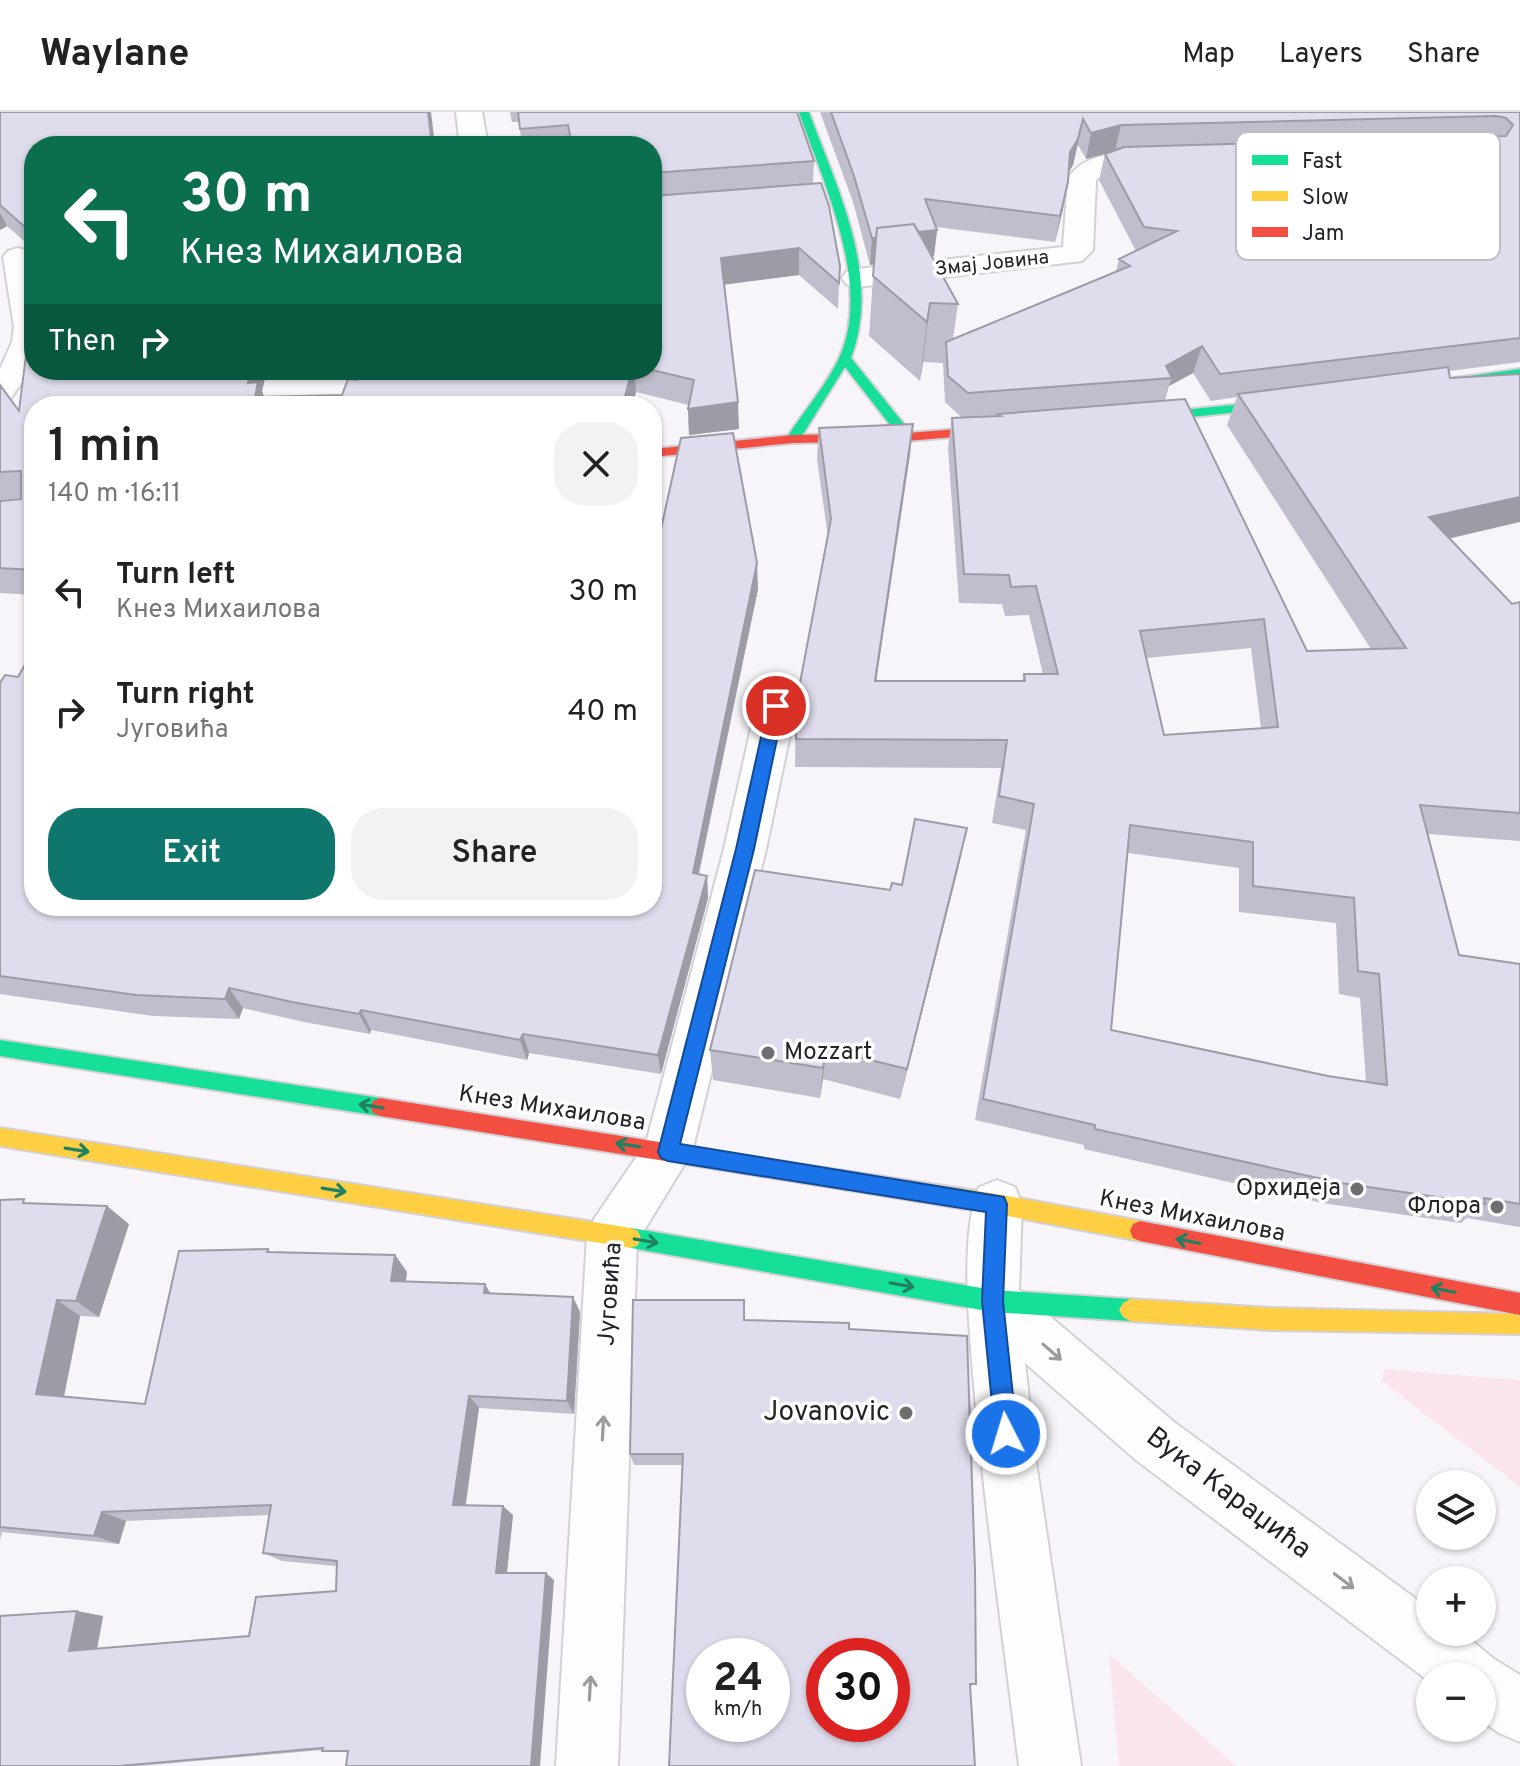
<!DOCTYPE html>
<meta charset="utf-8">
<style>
:root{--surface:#fff;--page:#f2f2f2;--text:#222;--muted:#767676;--line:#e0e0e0;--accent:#0f766e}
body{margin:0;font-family:Overpass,sans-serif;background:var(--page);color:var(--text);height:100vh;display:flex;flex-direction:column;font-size:30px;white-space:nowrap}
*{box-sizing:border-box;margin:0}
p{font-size:26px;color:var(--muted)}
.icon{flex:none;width:44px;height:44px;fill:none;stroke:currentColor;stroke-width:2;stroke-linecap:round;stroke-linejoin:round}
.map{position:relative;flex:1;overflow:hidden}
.details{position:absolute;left:24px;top:284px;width:638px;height:520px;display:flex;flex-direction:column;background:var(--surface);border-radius:32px;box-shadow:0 2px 6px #0004}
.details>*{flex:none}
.guide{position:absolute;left:24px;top:24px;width:638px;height:244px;border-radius:32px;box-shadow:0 2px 6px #0004;background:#0b6e4f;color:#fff;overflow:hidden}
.controls{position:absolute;left:1416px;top:1358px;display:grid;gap:16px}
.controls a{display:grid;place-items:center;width:80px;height:80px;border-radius:50%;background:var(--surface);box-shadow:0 2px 6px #0004;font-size:40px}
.speed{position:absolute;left:686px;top:1526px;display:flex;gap:16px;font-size:40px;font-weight:700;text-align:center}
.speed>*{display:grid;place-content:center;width:104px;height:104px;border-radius:50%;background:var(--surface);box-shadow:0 2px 6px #0004;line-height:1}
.speed small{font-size:20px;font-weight:400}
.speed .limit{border:12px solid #d22;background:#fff;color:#111}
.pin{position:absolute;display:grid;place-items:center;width:68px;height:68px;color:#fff;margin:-34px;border:4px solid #fff;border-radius:50%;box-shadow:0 2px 8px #0007}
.me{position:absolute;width:88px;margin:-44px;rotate:355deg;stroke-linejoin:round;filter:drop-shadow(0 0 6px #0008)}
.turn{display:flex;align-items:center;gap:28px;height:168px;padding:0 24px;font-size:36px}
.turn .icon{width:104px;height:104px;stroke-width:2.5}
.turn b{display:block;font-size:56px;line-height:68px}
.then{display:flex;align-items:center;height:76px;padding:0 24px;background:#0003;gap:16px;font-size:30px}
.round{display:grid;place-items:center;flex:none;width:84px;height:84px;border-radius:32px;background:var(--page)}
.summary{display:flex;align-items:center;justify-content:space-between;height:136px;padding:0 24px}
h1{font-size:48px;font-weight:600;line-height:60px}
.primary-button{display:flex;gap:16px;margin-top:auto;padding:16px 24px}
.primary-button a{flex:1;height:92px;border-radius:32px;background:var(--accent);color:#fff;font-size:32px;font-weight:600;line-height:92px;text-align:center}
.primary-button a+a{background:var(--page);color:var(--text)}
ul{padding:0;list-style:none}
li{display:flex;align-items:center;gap:24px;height:120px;padding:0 24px}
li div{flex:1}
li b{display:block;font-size:30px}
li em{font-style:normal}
header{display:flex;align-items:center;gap:48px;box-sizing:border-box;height:112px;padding:0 40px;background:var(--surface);border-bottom:2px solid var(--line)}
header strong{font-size:38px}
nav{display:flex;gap:44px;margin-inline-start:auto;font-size:28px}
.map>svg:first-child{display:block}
.green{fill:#fae5ee}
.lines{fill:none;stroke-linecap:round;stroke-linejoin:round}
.street-casing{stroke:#d4d1d6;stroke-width:4}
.fast-casing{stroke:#d4d1d6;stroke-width:4}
.slow-casing{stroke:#d4d1d6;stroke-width:4}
.jam-casing{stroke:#d4d1d6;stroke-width:4}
.street{fill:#fefdfe;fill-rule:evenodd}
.fast{fill:#16e098;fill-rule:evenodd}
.slow{fill:#ffcf43;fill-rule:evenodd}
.jam{fill:#f24e42;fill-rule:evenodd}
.wall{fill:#c0becc;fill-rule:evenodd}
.shaded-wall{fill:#9c9ba6}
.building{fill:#dfdded;stroke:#9c9ba6;stroke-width:2;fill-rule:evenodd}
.oneway{stroke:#1e8160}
.oneway2{stroke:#9d9a9e}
.route{fill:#1a73e8;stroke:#114b97;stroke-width:2}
.poi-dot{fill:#6f6c72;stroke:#fff;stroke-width:3}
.labels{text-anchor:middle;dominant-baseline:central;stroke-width:7;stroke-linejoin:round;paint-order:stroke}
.far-street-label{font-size:20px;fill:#262229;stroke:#fff}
.poi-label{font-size:24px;fill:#262229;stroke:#fff;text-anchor:end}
.street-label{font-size:24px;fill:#262229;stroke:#fff}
.near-poi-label{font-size:28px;fill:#262229;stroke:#fff;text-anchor:end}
.near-street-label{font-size:28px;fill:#262229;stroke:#fff}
.key{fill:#fff;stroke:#bebdbf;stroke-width:2}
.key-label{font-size:22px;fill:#262229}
</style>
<header>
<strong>Waylane</strong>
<nav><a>Map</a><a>Layers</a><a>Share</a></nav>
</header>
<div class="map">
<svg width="1520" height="1654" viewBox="0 0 1520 1654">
<rect width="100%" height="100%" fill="#f7f4fa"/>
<path class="green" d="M1384 1257 1520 1268V1375L1382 1269Z
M1109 1542 1236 1654H1119Z"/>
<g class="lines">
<defs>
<path id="street" d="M456 0H482L488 34H460Z
M1130 40 1172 42 1176 48 1172 54C1146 60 1118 50 1096 68L1093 138 1082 149 857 175 846 172 842 166 846 160 857 157 1063 135 1068 66C1082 45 1107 42 1130 40Z
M18 136 28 139 34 150V253L11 286 0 289V257L12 230 14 215 3 145 8 139Z
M776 579 790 584 796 594 766 737 692 1040 637 1130 618 1654H556L587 1124 594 1107 646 1031 724 737 756 594 762 584Z
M997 1068 1015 1075 1022 1092 1019 1178 1174 1310 1430 1497V1520H1461L1494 1547 1520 1563V1630L1499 1621 1482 1609V1564H1430V1570L1136 1348 1025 1251 1036 1350 1081 1654H1019C1003 1523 984 1393 973 1262 969 1212 960 1121 979 1075Z"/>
<path id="fast" d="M799 0H809C837 77 882 164 851 246L912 322V328H902L845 255 798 330 793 331 786 327C803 300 827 273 840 244 872 171 823 70 799 0Z
M1520 257V265L1455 274 1448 270 1455 266Z
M1291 287 1296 288V294L1133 311 1126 307 1133 303Z
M0 928 380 986 387 989 390 995 387 1001 380 1004 0 944Z
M631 1116 993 1178 1130 1187 1137 1191 1141 1198 1137 1205 1130 1209 993 1200 631 1136 624 1133 621 1126 624 1119Z"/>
<path id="slow" d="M0 1016 631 1116 638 1119 641 1126 638 1133 631 1136 0 1034Z
M805 1053 997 1082 1140 1109 1147 1112 1150 1119 1147 1126 1140 1129 997 1102 805 1071 798 1069 795 1062 798 1055Z
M1130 1187 1270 1196 1516 1202 1520 1204V1222L1270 1218 1130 1209 1123 1205 1119 1198 1123 1191Z"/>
<path id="jam" d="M1009 313 1016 317 1014 320 907 329 793 331 652 345V337L793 323 907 321Z
M380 986 805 1053 812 1055 815 1062 812 1069 805 1071 380 1004 373 1001 370 995 373 989Z
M1140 1109 1520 1181V1203L1140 1129 1133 1126 1130 1119 1133 1112Z"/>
</defs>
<use href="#street" class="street-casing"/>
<use href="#fast" class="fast-casing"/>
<use href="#slow" class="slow-casing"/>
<use href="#jam" class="jam-casing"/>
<use href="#street" class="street"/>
<use href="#fast" class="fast"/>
<use href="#slow" class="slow"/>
<use href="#jam" class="jam"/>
</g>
<path class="wall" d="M0 0 433 26 435 34H34V138L7 114 0 118Z
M510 0H797L814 49 813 71 840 154 838 197 799 163 724 172 739 317 689 323 688 297 689 293 636 280 632 294H34V483L0 481V389L21 387V386L0 388V273L19 299 34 258H267L262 279 264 285 342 283 357 268 362 258H652V34H522L519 10H512Z
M820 0H1520V250L1449 259 1450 427 1512 492 1520 490V729L1428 722 1459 843 1520 852V1115L1467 1106 1461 1111 1322 1091 1084 1037V1033L975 1008 1026 718 992 711 1001 656 795 655 796 592 828 425 817 347 819 316 913 312 876 569H1022L1024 562H1043L1029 503 1005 504 1002 492 959 491 948 336 952 306H962L945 290 943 251 923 250 920 269 869 224 874 152 870 153 853 90ZM1078 33 1086 47 1105 42 1099 68 1136 139 1119 147 1116 160 953 227 958 192 931 145 934 144 937 118 936 115 1055 130 1063 97 1069 60 1073 53ZM1193 261 1211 289 1237 285 1227 313 1371 537 1307 539 1165 289 1169 274ZM1251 536 1261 616 1164 623 1146 546ZM1128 741 1239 756V800L1336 811 1339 882 1360 886 1366 970 1328 964 1111 918Z
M758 477 699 762 707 764 708 786 661 962 529 941 527 948 371 918 370 922 304 910 243 896 239 907 153 904 0 882V571L652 794Z
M959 753 900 987 823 967 820 986 713 968 710 938 890 778Z
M0 1088 29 1091 129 1112 99 1205 80 1204 64 1284 145 1292 268 1137 271 1140 395 1143 407 1160 406 1170 490 1181 573 1185 580 1200 574 1302 479 1296 466 1393 513 1403 507 1461 554 1468 348 1639H322V1638L140 1654H0L103 1504 97 1536 249 1524 336 1479V1454L282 1449 263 1441 269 1403 126 1409 119 1432 2 1420 0 1428Z
M745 1208 849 1217 976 1572 970 1574 683 1353H634L630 1342Z"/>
<path class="shaded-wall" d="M428 0H431L435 34H432L431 25Z
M1083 7 1073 53 1065 66 1070 40Z
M1121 13 1115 39 1086 47 1091 21Z
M1068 70 1063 97 1055 130 1060 104Z
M0 101 7 114 0 118Z
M937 118 934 144 870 153 872 126Z
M799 136V163L722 173 721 146Z
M930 191 923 250 920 269 927 210Z
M1202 234 1193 261 1169 274 1172 266 1166 254Z
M251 258H267L262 279 267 294H256L248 271Z
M632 258H634L636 280 632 294H624V288Z
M738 290 739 317 689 323 688 297Z
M913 312 910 343 872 597 875 569Z
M1520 385V410L1413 435 1429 405Z
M757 451 758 477 694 784 693 761Z
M967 716 959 753 900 987 907 957Z
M707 764 708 786 661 962 658 943Z
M229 876 243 896 239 907 225 887Z
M361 898 371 918 370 922 359 902Z
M523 922 529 941 527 948 520 928Z
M826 937 823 967 820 986 823 956Z
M107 1094 129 1112 99 1205 76 1189Z
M395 1143 407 1160 403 1185 391 1169Z
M485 1172 494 1188 484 1181Z
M573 1185 580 1200 574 1302 567 1289Z
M57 1188 80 1204 62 1294 36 1282Z
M469 1284 479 1296 464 1402 453 1393Z
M503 1394 513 1403 506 1468 496 1461Z
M102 1400 126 1409 119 1432 94 1424Z
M546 1461 554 1468 540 1654H531Z
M77 1499 103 1504 96 1543 69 1539Z"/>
<path class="building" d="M0 0H428L431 25H433L434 34H34V123L0 93Z
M518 0H797L814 49 652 61V34H572L568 13 520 17Z
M831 0H1520V226L1220 262 1202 234 1166 254 1172 266 968 281 948 264 946 230 1130 154 1119 147 1177 119 1144 115 1105 42 1124 35 1506 24 1513 13 1506 6 1496 4 1121 13 1091 21 1083 7 1078 27 1070 40 1068 70 1060 104 925 87 937 118 918 120 914 112 877 116 876 126H872L854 64Z
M821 71 829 94 840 154 839 171 799 136 721 146 738 290 688 297 694 268 652 258V84Z
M914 112 958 192 930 191 927 210 873 164 877 116Z
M34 179V258H251L248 271 258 270 255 285 342 283 348 267 357 268 362 258H632L624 288 575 292V294H34V458L0 456V389L21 387V359L0 360V273L19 299Z
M1448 255 1450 266 1520 262V385L1429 405 1512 492 1520 490V701L1420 693 1459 843 1520 852V1092L1484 1086 1485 1092 1341 1071 1095 1017V1013L983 987 1034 692 999 684 1007 628 796 627V592L831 407 819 316 913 312 875 569H1025L1024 562H1058L1036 474 1011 475 1009 463 964 462 952 306 1001 304 998 302 1185 287 1307 539 1406 536 1238 282ZM1264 507 1278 615 1164 623 1140 519ZM1130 713 1253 730V774L1354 786 1358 859 1379 862 1387 973 1328 964 1111 918Z
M733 321 757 451 693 761 707 764 658 943 523 922 520 928 361 898 359 902 292 890 229 876 225 887 136 883 0 864V571L5 563 18 565 34 537V794H652V458L681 326Z
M915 707 967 716 907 957 826 937 823 956 710 938 755 758 890 778 892 771 902 773Z
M24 1087 23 1091 107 1094 76 1189 57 1188 36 1282 145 1292 179 1139 268 1137 267 1140 395 1143 391 1169 485 1172 484 1181 573 1185 567 1289 469 1284 453 1393 503 1394 496 1461H546L531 1654H346L348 1639H322L323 1636 119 1654H0V1504L77 1499 69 1539 249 1524 256 1485 336 1479 337 1449 263 1441 271 1393 102 1400 94 1424 0 1415V1088Z
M633 1188H744V1208L849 1211V1217L967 1224 975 1458 976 1572H970L975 1654H669L683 1342H630ZM704 1544H772V1612H704ZM824 1544H892V1612H824Z"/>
<defs><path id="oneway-shaft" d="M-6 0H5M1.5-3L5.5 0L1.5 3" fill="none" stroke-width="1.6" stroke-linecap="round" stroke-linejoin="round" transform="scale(2)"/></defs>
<g class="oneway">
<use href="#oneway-shaft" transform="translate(371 994) rotate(-171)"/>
<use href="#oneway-shaft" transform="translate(628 1033) rotate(-171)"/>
<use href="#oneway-shaft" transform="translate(77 1038) rotate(9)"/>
<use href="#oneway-shaft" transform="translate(334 1078) rotate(9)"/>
<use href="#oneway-shaft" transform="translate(646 1129) rotate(10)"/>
<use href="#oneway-shaft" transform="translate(1188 1129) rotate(-169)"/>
<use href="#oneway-shaft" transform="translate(902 1173) rotate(10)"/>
<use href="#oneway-shaft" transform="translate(1443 1178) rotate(-169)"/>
</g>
<g class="oneway2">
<use href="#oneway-shaft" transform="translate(1052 1240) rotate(41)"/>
<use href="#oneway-shaft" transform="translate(603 1316) rotate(-87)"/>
<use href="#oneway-shaft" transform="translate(1344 1469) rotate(37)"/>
<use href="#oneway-shaft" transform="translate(590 1576) rotate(-87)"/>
</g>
<path class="route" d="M776 588 784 594 754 737 680 1032 1004 1085 1007 1092 1003 1189 1017 1322 1014 1330 1006 1334 998 1330 995 1322 982 1189 986 1100 668 1049 661 1046 658 1040 736 737 768 594Z"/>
<g class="poi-dot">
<circle cx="768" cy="941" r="8"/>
<circle cx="1357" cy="1077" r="8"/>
<circle cx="1497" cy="1095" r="8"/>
<circle cx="906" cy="1301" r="8"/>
</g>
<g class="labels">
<g class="far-street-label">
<text transform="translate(992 152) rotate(-6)">Змај Јовина</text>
</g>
<g class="poi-label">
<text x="784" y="941" text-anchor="start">Mozzart</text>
<text x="1341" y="1077">Орхидеја</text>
<text x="1481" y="1095">Флора</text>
</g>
<g class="street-label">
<text transform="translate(552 997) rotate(9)">Кнез Михаилова</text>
<text transform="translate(1192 1105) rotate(11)">Кнез Михаилова</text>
<text transform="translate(611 1182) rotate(-86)">Југовића</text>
</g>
<g class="near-poi-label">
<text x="890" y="1301">Jovanovic</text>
</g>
<g class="near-street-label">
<text transform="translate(1228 1382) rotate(37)">Вука Караџића</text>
</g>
</g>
<rect x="1236" y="20" width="264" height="128" rx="12" class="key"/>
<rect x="1252" y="43" width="36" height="10" fill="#16e098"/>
<rect x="1252" y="79" width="36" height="10" fill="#ffcf43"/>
<rect x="1252" y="115" width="36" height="10" fill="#f24e42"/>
<g class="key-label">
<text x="1302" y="56">Fast</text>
<text x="1302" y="92">Slow</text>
<text x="1302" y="128">Jam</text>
</g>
</svg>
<div class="controls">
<a><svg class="icon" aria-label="layers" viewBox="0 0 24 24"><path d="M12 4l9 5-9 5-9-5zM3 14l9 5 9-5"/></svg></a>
<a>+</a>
<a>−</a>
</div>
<div class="speed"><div>24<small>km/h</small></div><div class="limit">30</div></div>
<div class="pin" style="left:776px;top:594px;background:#d93025"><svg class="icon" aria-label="arrive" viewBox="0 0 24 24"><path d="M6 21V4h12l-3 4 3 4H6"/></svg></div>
<svg class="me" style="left:1006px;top:1322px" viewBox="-20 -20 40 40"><circle r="17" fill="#1a73e8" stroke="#fff" stroke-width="3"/><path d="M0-11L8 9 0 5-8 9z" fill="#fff"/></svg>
<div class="guide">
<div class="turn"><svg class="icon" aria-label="left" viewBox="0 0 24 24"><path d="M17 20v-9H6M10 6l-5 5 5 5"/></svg><div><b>30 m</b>Кнез Михаилова</div></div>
<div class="then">Then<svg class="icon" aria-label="right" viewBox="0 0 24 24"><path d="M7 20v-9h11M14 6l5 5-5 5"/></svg></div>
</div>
<section class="details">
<div class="summary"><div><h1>1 min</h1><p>140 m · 16:11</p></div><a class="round"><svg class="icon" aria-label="close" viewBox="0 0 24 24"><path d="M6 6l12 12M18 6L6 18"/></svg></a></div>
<ul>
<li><svg class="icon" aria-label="left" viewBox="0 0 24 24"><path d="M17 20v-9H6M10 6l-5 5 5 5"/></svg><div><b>Turn left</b><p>Кнез Михаилова</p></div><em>30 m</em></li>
<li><svg class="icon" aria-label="right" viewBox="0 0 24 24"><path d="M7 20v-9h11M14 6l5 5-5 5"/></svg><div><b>Turn right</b><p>Југовића</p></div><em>40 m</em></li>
</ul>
<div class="primary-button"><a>Exit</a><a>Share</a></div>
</section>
</div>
